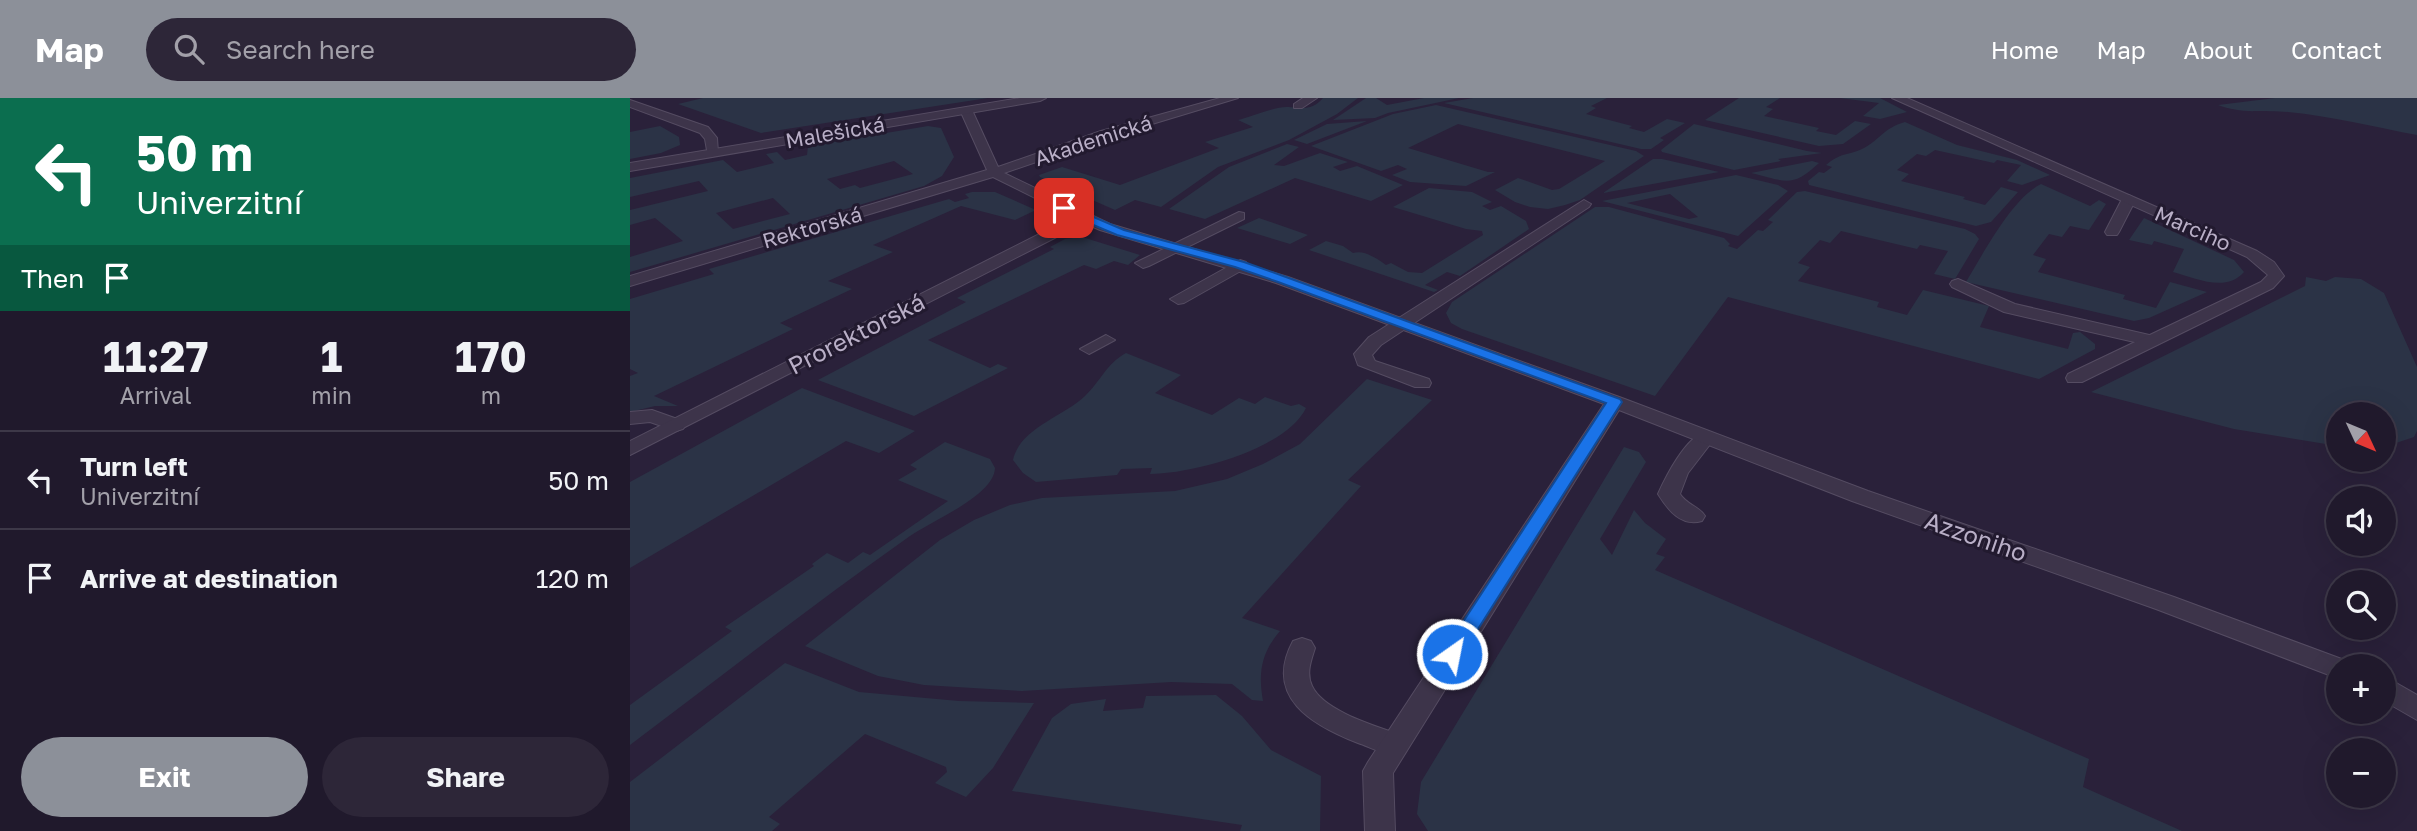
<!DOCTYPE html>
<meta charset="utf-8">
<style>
:root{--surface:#20192c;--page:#2d2638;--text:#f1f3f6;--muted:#a2a0a9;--line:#3d3848;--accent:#8c9099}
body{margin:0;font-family:"Golos Text",sans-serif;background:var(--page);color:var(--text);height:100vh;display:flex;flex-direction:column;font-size:26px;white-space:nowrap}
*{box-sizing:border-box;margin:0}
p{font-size:23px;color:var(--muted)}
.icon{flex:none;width:38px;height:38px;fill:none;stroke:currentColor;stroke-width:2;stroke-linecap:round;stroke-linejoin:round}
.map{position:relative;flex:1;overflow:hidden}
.details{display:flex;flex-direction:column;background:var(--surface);width:630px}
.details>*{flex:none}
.top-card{background:#0b6e4f;color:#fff;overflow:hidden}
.needle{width:46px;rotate:134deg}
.buttons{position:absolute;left:1696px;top:304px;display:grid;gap:14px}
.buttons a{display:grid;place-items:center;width:70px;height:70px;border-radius:50%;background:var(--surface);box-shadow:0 7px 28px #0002,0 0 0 2px var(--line);font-size:35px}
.pin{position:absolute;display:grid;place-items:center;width:60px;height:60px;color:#fff;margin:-30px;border-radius:14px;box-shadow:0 4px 10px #0006}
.me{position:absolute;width:77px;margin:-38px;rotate:33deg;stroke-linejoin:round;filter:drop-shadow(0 0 5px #0008)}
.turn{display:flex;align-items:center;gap:24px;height:147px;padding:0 21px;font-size:32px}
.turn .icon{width:91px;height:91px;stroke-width:2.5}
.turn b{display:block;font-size:49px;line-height:60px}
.then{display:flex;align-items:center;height:66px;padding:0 21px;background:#0003;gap:14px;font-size:26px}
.eta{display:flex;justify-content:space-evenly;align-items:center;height:119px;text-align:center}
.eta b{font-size:42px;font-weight:700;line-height:49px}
.primary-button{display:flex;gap:14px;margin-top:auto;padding:14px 21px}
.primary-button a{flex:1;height:80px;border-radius:42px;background:var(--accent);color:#fff;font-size:28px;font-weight:700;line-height:80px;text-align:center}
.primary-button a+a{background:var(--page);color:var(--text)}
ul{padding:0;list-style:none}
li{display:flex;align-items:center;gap:21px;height:98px;padding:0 21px;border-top:2px solid var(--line)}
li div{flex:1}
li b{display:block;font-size:26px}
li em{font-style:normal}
header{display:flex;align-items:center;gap:42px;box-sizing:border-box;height:98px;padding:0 35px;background:var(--accent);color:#fff}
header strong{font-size:33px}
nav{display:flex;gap:38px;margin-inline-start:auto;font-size:24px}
.search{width:490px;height:63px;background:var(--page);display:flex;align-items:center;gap:18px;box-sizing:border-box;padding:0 24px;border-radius:38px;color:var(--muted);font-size:26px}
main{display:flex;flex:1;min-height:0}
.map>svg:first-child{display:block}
.green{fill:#2b3346;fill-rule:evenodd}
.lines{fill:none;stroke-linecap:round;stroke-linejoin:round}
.service-casing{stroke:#554c62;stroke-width:2}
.minor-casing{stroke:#554c62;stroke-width:2}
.tertiary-casing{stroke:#554c62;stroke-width:2}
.service{fill:#3d344a;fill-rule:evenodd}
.minor{fill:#3d344a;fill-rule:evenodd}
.tertiary{fill:#3d344a;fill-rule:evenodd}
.route{fill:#1a73e8;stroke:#114b97;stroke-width:2}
.labels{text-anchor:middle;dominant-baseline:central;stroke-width:6;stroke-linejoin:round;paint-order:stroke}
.far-street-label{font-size:21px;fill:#b9afc7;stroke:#221a2f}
.street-label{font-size:24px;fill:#b9afc7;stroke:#221a2f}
</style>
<header>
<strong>Map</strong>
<div class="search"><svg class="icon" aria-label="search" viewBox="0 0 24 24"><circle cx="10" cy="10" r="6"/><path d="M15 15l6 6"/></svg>Search here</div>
<nav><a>Home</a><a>Map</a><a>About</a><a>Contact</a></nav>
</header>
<main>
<section class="details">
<div class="top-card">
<div class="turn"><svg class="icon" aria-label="left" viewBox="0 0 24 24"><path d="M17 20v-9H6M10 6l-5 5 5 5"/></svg><div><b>50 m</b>Univerzitní</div></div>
<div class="then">Then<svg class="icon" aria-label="arrive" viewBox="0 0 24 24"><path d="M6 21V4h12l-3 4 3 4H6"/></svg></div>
</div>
<div class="eta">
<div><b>11:27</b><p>Arrival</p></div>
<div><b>1</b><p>min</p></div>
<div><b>170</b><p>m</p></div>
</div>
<ul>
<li><svg class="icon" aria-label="left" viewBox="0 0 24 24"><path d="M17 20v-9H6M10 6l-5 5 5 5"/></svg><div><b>Turn left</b><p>Univerzitní</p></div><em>50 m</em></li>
<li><svg class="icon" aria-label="arrive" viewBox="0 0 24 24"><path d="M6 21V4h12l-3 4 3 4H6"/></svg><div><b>Arrive at destination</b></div><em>120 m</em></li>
</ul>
<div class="primary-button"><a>Exit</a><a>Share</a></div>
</section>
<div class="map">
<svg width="1787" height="733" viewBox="0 0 1787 733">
<rect width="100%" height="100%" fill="#2a213a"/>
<path class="green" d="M73 0H358L131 35 48 6Z
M693 0H728L707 16 659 42 588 69 531 109 505 102 485 112 410 79 409 77 432 69 490 87 589 50 575 44 623 29 608 22C620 19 647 8 658 9 672 10 682 13 693 0Z
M736 0H746L757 7 794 0H829L758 15 745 20 703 22Z
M843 0H977L961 8 966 10 956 16 1002 28 999 30 1014 34 1037 21 1055 25 1030 40 1034 42 1021 51H1011L814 5Z
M1109 0H1150L1136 9 1143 11 1134 18 1189 30 1186 33 1206 37 1225 23 1241 26 1213 46 1189 48 1075 22Z
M1210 0H1250L1277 14 1250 21 1233 18 1249 5Z
M1645 0H1787V37C1744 29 1701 18 1658 14 1635 12 1610 16 1588 7Z
M806 7 1006 53 1014 58 950 102 935 107 918 111 900 109 885 104 865 92 888 80 922 92 929 91 975 63 828 26 778 50 858 74H865L836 88 780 84 762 77 777 71 768 67 751 73 681 48 763 16Z
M737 23 677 46 664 42 697 26Z
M1275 24 1327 47 1387 62 1420 77 1392 87 1377 83 1391 67 1367 62 1364 65 1305 52 1296 58 1287 56 1267 72 1279 76 1271 83 1335 99 1333 101 1355 107 1371 89 1388 94 1361 124 1346 128 1179 87 1178 83 1189 74 1194 75 1202 69 1196 67C1212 54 1216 58 1232 51 1249 43 1253 30 1275 24Z
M1064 26 1177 53 1192 55 1148 61 1151 63 1104 72 1032 54 1031 52Z
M30 28 49 39 50 47 31 55 0 61V34Z
M298 28 311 30 324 59 312 78 294 88 0 174V159L53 143 25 120 0 127V112L78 93 69 83 0 99V80L93 62 107 74 144 65 136 56 147 54 155 62 177 57 178 48ZM264 63 283 76 230 90 225 87 210 91 197 81ZM143 100 160 116 103 131 86 115Z
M657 46 669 49 644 67 654 68 690 55 718 64 703 69 710 73 727 68 773 87 741 103 665 80 575 121 539 111 599 69Z
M1023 61H1032L1089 74 973 95Z
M1182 63 1189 65C1161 91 1156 83 1121 75Z
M1106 77 1148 87 1158 93 1108 138 972 103ZM1040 96 1068 119 1059 121 997 105Z
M1411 86 1460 108 1469 102 1476 106 1459 132 1440 128 1432 139 1419 136 1403 157 1416 161 1408 174 1495 197 1493 201 1526 210 1540 184 1577 194 1519 220 1504 223 1336 184C1353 156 1382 100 1411 86Z
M799 90 842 94 862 104 852 108 860 112 871 108 896 123 899 131 830 178 817 174 795 187 808 192 804 194 679 152 696 143 713 148 723 155C735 152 746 160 756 167L761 165 778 174 792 175 853 137 852 133 836 131 763 109Z
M1175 93 1335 131 1345 136 1349 141 1325 181 1304 176 1318 153 1290 147 1287 151 1211 133 1200 145 1190 142 1168 165 1180 169 1168 183 1249 204 1247 209 1277 217 1293 192 1359 208 1350 229 1438 251 1443 235 1450 234 1465 246V251L1409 281 1098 199 1025 298 832 231 821 225 816 215 822 204 965 109H979L1094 140 1100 146 1098 148 1107 151 1128 132 1133 133 1143 124 1138 122 1167 94Z
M342 94H365L406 112 385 122 331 108 243 147 263 154 198 183 222 191 150 225 163 231 24 298 48 308H25L0 314V278L8 275 0 271V201L84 176 79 171 319 101 325 104 339 100 335 96Z
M629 120 678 137 660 146 607 130Z
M1514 120 1604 162 1614 174C1596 195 1565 180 1543 174L1554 151 1524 143 1522 147 1499 142Z
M452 139 510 157 498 167 484 163 466 171 454 167 298 242 360 270 368 266 378 270 284 318 188 282 336 204 327 200 424 151 420 149 435 141Z
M1676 179 1696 183 1705 179 1731 181 1754 195 1787 269V333L1784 339 1754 349V317H1708V348L1604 331 1461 294 1675 188Z
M496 255 551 277 525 295 582 317 609 300 625 306 635 299 661 308 669 306 676 310C656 351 563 376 520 376L522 370 491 371 487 377 406 384 393 375 383 362C390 330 433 319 455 298 470 284 477 265 496 255Z
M737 281 802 302 718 382 731 388 612 520 650 533C631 555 628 575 633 603L622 602 602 586 541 584 392 593 294 587 248 578 175 548 310 442 344 422 380 407 412 400 545 393 597 381 633 366 670 346Z
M172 290 285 333 249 355 216 343 0 470V384Z
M315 344 360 361 365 370C364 398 301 423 280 438 185 505 93 577 0 647V607L102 533 95 529 184 468 182 466 197 455 218 465 233 454 240 457 318 403 268 382 287 371 280 367Z
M994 349 1009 354 1016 364 970 441 982 457 1004 412 1015 425 1036 441 1026 456 1035 459 1025 472 1459 661 1453 689 1552 733H798L787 716 791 684Z
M155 565 229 594 329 603 404 605 363 670 336 699 305 685 317 674 316 669 235 636 139 719 150 726 142 733H0V684Z
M586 597 612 618 641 652 691 678 690 733H610L612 727 382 693 422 620 441 606 476 601 473 613 513 610 516 598Z"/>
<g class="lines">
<defs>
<path id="service" d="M673 0H687L672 10H664V6Z
M1499 97 1506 101 1489 134 1487 137H1477L1475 134 1492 101Z
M954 102 961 106 959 109 751 247 742 257 745 263 799 281 801 285 799 289H785L728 267 724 256 739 239Z
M609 114 614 115V121L519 168 513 170 505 165Z
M610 162 616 164 618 167 616 170 554 205 548 206 540 201Z
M1328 181 1385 206 1528 239 1531 243 1522 248 1374 214 1322 189 1320 186 1322 183Z
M476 237 485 242 459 256 450 251Z
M22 312 53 323 56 327 53 331 46 333 20 324 0 326V314Z
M1075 334 1082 336 1085 340 1058 375 1050 396C1057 407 1069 408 1075 418L1072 423C1051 429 1038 412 1028 396 1036 378 1056 339 1075 334Z
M672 540 681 543 685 550C681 563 676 575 682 588 694 614 749 629 774 638L778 646 774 654C758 660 743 650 728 645 682 627 633 599 663 543Z"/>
<path id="minor" d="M590 0H608L479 39 374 75 480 126 658 179 992 300 1238 393 1544 499 1717 563 1721 569H1708V580L1699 577 1526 511 1222 403 989 312 763 675 765 733H735L733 673 738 664 974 306 646 185 470 132 454 125 0 357V343L443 119 363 79 0 188V178L357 72 330 12 332 10 342 12 368 69 471 33Z
M1262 0H1277L1627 153 1644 164 1654 178 1643 190 1452 284H1438L1436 280 1438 276 1631 184 1638 177 1617 159Z
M0 2 78 29 87 40 88 55 82 59 78 58 75 41 70 35 0 9Z
M1754 578 1787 597V622L1754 603Z"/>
<path id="tertiary" d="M390 0H416L410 3 0 73V65Z"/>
</defs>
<use href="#service" class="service-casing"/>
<use href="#minor" class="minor-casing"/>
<use href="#tertiary" class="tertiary-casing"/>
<use href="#service" class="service"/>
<use href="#minor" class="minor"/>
<use href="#tertiary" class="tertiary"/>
</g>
<path class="route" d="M430 108H438L494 132 614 164 656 179 990 301 992 304 829 561 822 563 815 561 812 556 976 305 648 184 605 169 487 137 430 113Z"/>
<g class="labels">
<g class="far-street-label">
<text transform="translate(205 34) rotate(-10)">Malešická</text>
<text transform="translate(463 42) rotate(-18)">Akademická</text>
<text transform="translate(182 129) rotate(-16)">Rektorská</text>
<text transform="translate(1563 130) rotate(24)">Marciho</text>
</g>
<g class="street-label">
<text transform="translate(226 235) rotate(-27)">Prorektorská</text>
<text transform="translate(1346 438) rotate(19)">Azzoniho</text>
</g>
</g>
</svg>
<div class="buttons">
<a><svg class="needle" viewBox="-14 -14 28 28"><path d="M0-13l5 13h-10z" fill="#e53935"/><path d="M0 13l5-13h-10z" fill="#a2a0a9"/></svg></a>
<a><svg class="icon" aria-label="sound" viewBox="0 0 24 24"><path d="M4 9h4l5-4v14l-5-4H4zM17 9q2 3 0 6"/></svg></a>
<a><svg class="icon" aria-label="search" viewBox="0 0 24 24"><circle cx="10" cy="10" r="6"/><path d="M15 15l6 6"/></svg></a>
<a>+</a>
<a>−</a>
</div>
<div class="pin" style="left:434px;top:110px;background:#d93025"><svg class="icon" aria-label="arrive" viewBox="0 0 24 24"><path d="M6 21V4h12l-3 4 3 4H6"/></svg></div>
<svg class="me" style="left:822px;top:556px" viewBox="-20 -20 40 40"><circle r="17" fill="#1a73e8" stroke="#fff" stroke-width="3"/><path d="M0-11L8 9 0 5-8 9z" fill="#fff"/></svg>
</div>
</main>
